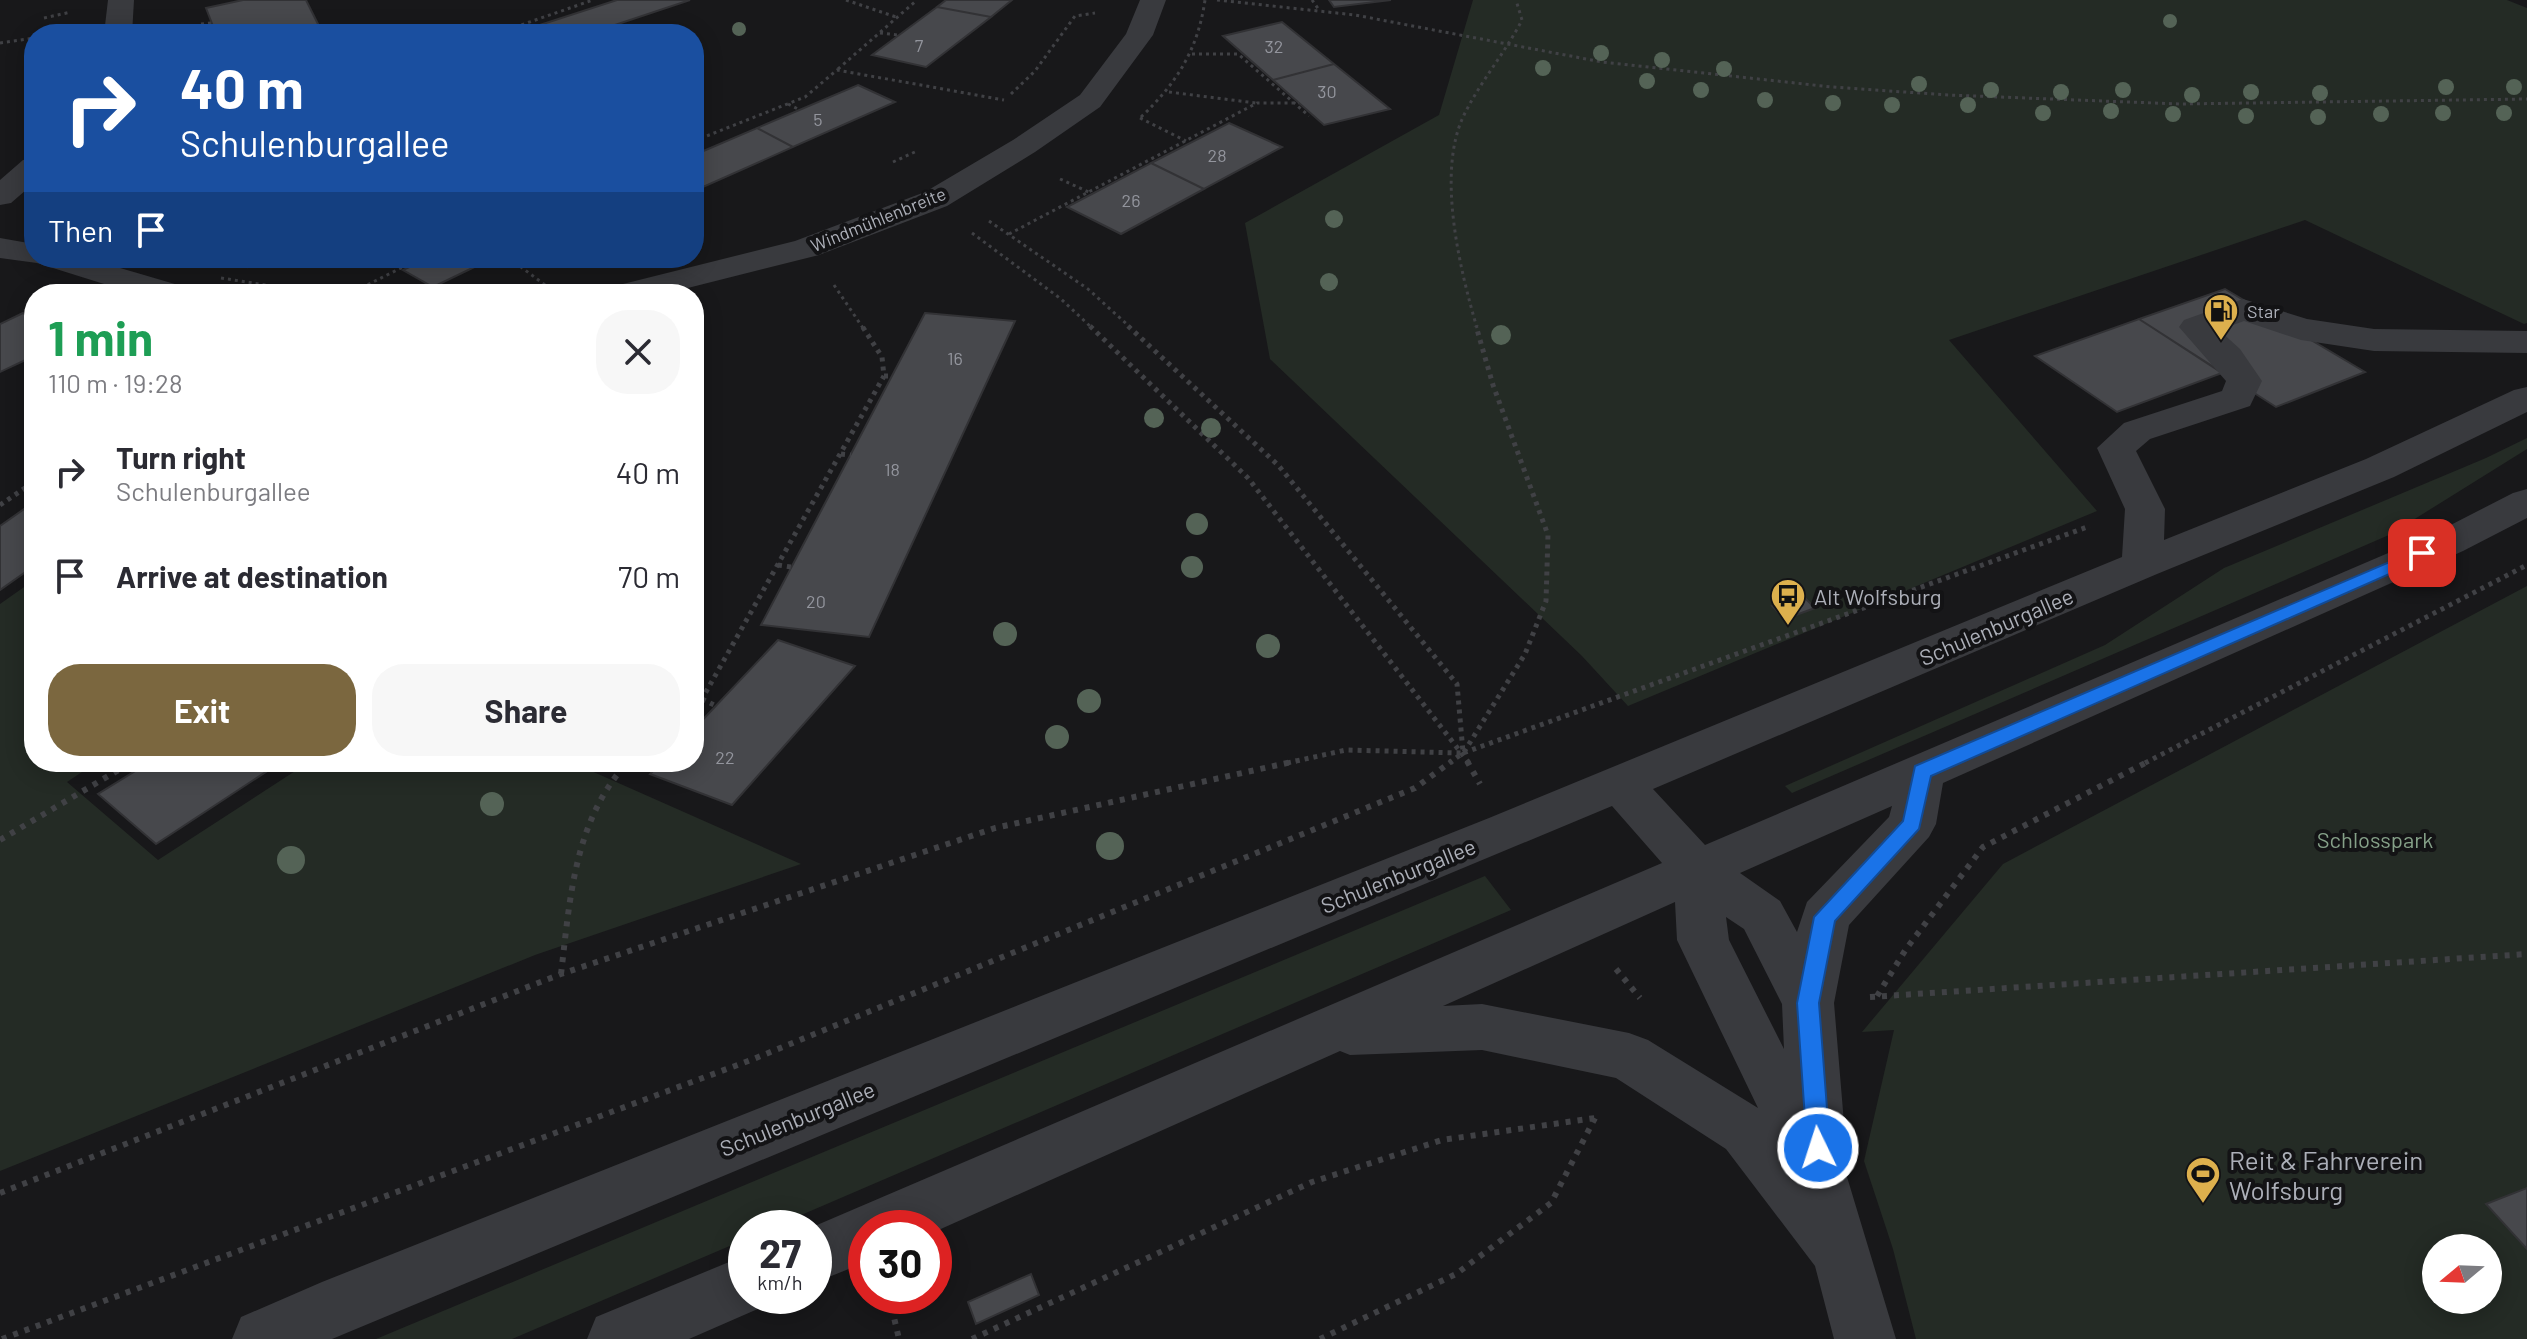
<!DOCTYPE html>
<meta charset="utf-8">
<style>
:root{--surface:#fff;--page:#f7f7f7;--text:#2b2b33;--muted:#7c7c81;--accent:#7b673f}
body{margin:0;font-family:Barlow,sans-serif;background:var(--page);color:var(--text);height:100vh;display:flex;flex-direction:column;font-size:30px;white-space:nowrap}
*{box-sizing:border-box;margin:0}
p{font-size:26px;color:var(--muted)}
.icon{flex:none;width:44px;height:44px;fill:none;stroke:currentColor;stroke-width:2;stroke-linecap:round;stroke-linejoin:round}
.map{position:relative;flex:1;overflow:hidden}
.side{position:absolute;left:24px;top:284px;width:680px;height:488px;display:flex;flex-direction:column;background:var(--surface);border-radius:32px;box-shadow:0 4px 20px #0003}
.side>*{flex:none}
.guide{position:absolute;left:24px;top:24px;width:680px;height:244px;border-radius:32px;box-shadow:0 4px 20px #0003;background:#1a4fa0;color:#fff;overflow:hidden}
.needle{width:52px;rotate:251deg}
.buttons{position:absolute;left:2422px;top:1234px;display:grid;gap:16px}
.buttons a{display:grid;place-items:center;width:80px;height:80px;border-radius:50%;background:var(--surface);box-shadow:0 4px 20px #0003;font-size:40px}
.speed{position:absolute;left:728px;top:1210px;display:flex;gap:16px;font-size:40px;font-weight:700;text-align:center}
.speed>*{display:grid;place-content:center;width:104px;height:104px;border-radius:50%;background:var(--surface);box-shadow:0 4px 20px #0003;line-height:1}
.speed small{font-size:20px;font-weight:400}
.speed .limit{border:12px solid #d22;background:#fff;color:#111}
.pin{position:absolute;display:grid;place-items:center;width:68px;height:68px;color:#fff;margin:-34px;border-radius:16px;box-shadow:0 4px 12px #0006}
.me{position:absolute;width:88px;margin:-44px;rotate:356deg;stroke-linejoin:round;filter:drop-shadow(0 0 6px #0008)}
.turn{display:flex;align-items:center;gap:28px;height:168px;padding:0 24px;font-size:36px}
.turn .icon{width:104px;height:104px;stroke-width:2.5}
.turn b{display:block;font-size:56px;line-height:68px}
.then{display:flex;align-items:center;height:76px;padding:0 24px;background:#0003;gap:16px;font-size:30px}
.round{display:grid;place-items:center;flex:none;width:84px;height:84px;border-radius:32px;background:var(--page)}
.summary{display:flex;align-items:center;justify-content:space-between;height:136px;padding:0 24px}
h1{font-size:48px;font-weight:700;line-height:60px;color:#1e9e55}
.primary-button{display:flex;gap:16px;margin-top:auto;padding:16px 24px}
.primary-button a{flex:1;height:92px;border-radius:32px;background:var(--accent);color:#fff;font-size:32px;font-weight:700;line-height:92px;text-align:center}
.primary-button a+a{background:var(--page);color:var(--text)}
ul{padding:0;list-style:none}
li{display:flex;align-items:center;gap:24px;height:104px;padding:0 24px}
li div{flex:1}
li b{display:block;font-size:30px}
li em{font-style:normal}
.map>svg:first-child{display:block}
.green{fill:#242b25;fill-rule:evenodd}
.building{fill:#47484c;stroke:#323235;stroke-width:2}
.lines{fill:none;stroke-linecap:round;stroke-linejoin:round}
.path-far2{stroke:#404145;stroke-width:3;stroke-dasharray:3 4;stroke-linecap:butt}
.path-far1{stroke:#404145;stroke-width:5;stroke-dasharray:4 5;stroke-linecap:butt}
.path{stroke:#404145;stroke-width:6;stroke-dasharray:5 7;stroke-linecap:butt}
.minor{fill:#393a3e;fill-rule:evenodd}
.tree{fill:#546356}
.route{fill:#1a73e8;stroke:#114b97;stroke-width:2}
.labels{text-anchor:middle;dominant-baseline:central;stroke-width:8;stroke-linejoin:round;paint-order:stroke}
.number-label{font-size:18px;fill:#93959d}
.far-street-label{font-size:18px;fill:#acafb8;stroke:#131315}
.far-poi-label{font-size:18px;fill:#acafb8;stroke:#131315;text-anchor:start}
.poi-label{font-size:22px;fill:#acafb8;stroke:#131315;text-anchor:start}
.street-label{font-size:22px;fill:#acafb8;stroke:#131315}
.park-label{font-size:22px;fill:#85a088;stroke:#131315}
.near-poi-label{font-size:26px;fill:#acafb8;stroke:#131315;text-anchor:start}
</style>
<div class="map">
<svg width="2527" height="1339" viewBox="0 0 2527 1339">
<rect width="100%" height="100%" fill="#18181a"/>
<path class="green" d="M1473 0H2507L2527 8V323L2524 324 2305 220 1949 340 2097 511 1628 706 1582 656 1270 359 1245 223 1439 115Z
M2527 438V449L2389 535 1792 793 1785 786 2105 645 2224 568 2486 458Z
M34 580V762H97L67 782 158 860 309 762H571L801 864 535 955 0 1171V604Z
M2527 586V1339H1916L1893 1249 1864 1161 1894 1030 1862 1032 2003 864ZM2436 1248H2488V1300H2436Z
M1485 876 1511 910 771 1228H746V1239L512 1339H376Z"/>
<path class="building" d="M243 0H306L323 34H216L206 8Z
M617 0H690L588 34H512Z
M946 0H1012L991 17 937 7Z
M1329 0H1391L1334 7Z
M937 7 991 17 926 67 872 55Z
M1282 22 1334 64 1273 80 1223 36Z
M1334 64 1390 109 1324 125 1273 80Z
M858 85 895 102 793 147 757 128Z
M1229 123 1282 147 1204 189 1151 163Z
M757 128 793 147 694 191V155Z
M1151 163 1204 189 1121 234 1067 207Z
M244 258H280L248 267Z
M428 258H481L487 261 433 287 403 270Z
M2225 289 2365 372 2276 407 2139 319Z
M23 313 34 320V356L0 372V324Z
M925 313 1015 321 869 637 761 625Z
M2139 319 2222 373 2117 412 2035 356Z
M34 502V566L0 590V526Z
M1802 595 1815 608 1785 619 1772 606Z
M778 640 855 666 732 805 650 774 662 762H694V729Z
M150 762H281L156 844 98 794Z
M2527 1188V1249L2486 1204Z
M1031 1274 1039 1295 976 1324 968 1302Z"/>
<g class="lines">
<path class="path-far2" d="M846 0 896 17
M1217 0 1355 15 1602 62 1832 87 1948 95 2180 104 2527 99
M1312 0 1319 10
M44 18 71 12
M201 24 212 23
M481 26 489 34
M880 33 898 35
M495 34 593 0
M0 43 34 38
M1192 54H1238L1309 116
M838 69 917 0
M1169 92 1256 103
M1011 94 1035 71 1075 16 1095 13
M788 104 800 110
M1141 117C1177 83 1198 49 1205 0
M1140 118 1186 141
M694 141 805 97 837 70 1004 100
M893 162 917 151
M1060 179 1091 193
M989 221 1088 289 1131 328
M972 233 1061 299 1092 328
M1009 234 1257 103H1299
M509 258 553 291
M221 278 323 294
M834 285 863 328
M349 294 421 258
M455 294 554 291 573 287
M1477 328C1460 270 1436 172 1464 115 1480 82 1505 53 1522 20L1516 0"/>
<path class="path-far1" d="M1090 326 1248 478 1469 763
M1128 326 1278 465 1457 684 1463 752
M884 376H892
M841 454 851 455
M0 505 34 482
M778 565 791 567
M702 699 716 706
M694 706 702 699 884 376 882 357 862 326
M1464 752 1525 654 1546 601 1548 535 1493 385 1476 326
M1287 763 1346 750 1462 753
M1449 763 1463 753 2090 526
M2145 763 2527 565"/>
<path class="path" d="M1467 761 1480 784
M0 840 132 762
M1616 969 1640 998
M561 974C570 899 574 820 628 762
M1877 996 1906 949 1983 847 2149 761
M1870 997 2527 954
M0 1193 561 974 995 828 1296 761
M889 1296 899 1339
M2 1339 751 1060 1415 788 1452 761
M972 1339 1312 1182 1442 1140 1595 1118
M1320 1339 1456 1274 1551 1203 1596 1116"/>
<path class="minor" d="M108 0H134L132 34H104Z
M1140 0H1166L1153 35 1100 107 1035 152 947 206 819 255 664 294H606L611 287 795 241 925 192 1013 140 1080 95 1126 34Z
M34 158V183L11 203 0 205V180L23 160Z
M0 238 34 244V258H86L185 287 190 294H136L37 263 0 258Z
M2243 299 2307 319 2374 329 2527 331V353L2374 351 2301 340 2244 321 2219 330 2240 349 2262 381 2250 406 2150 439 2136 451 2165 509 2164 540 2366 459 2514 390 2527 387V412L2394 477 2157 574 1653 789 1705 845 2435 533 2513 493 2527 489V518L2463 551 1943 783 1936 824 1929 837 1849 925 1834 1003 1847 1159 1844 1167 1896 1339H1834L1815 1266 1726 1149 1616 1078 1482 1050 1350 1055 1340 1051 934 1232V1228H866V1262L814 1283V1228H810L1662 863 1612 806 332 1339H232L241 1317 322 1282 1489 818 2122 557 2125 509 2097 448 2124 423 2222 391 2226 381 2179 327 2184 320ZM1892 806 1889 817 1807 902 1797 932 1780 901 1740 873ZM1675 902 1677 940 1758 1108 1648 1040 1629 1033 1482 1004 1443 1006ZM1726 917 1744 929 1782 1004 1784 1049 1729 940Z
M746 1255V1296H771L767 1305 689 1339H587L596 1317Z"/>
</g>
<g class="tree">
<circle cx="2170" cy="21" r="7"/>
<circle cx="739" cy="29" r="7"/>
<circle cx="1601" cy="53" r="8"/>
<circle cx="1662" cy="60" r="8"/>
<circle cx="1543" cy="68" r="8"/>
<circle cx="1724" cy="69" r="8"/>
<circle cx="1647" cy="81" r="8"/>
<circle cx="1919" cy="84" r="8"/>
<circle cx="2446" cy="87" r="8"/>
<circle cx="2514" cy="87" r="8"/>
<circle cx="1701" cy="90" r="8"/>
<circle cx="1991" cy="90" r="8"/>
<circle cx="2123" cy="90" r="8"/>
<circle cx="2061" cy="92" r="8"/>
<circle cx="2251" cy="92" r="8"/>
<circle cx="2320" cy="93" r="8"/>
<circle cx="2192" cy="95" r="8"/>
<circle cx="1765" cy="100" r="8"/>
<circle cx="1833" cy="103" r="8"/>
<circle cx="1892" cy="105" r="8"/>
<circle cx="1968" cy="105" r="8"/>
<circle cx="2111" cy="111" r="8"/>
<circle cx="2043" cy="113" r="8"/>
<circle cx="2443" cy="113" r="8"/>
<circle cx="2504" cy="113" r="8"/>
<circle cx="2173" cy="114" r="8"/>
<circle cx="2381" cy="114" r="8"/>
<circle cx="2246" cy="116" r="8"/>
<circle cx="2318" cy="117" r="8"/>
<circle cx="1334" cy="219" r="9"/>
<circle cx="1329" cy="282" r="9"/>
<circle cx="1501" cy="335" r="10"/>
<circle cx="1154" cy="418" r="10"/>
<circle cx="1211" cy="428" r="10"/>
<circle cx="1197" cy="524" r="11"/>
<circle cx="1192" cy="567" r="11"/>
<circle cx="1005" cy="634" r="12"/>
<circle cx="1268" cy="646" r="12"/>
<circle cx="1089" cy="701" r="12"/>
<circle cx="1057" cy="737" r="12"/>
<circle cx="492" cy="804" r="12"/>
<circle cx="1110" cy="846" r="14"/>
<circle cx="291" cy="860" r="14"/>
</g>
<path class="route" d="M2422 548 2428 549 2431 553 2428 557 1931 776 1919 829 1835 921 1819 1003 1830 1148 1827 1156 1818 1159 1810 1156 1807 1148 1797 1003 1814 917 1903 821 1915 766Z"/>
<defs>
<symbol id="fuel-pin" viewBox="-11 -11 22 30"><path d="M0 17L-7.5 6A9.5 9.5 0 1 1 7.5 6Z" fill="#ddb04d" stroke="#131315"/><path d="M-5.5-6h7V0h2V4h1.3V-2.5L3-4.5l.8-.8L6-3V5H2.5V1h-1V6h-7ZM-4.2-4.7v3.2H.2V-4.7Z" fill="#111"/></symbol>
<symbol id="bus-pin" viewBox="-11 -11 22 30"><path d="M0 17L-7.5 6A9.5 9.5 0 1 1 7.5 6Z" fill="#ddb04d" stroke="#131315"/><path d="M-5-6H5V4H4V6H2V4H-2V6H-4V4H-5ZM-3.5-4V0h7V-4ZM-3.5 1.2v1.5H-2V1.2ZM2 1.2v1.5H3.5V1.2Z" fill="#111"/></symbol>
<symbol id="stadium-pin" viewBox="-11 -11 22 30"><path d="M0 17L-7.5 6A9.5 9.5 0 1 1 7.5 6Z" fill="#ddb04d" stroke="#131315"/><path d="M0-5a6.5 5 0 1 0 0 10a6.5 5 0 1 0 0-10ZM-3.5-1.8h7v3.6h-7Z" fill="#111"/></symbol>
</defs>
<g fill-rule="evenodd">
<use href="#fuel-pin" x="2201" y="291" width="40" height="54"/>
<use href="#bus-pin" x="1768" y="576" width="40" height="54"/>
<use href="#stadium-pin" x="2183" y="1154" width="40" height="54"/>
</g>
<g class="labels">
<g class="number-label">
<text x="919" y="45">7</text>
<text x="1274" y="46">32</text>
<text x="1327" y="91">30</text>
<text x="818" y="119">5</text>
<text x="1217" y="155">28</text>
<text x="1131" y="200">26</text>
<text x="955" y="358">16</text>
<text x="892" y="469">18</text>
<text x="816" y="601">20</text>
<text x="725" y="757">22</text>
</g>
<g class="far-street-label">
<text transform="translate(878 219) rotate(-22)">Windmühlenbreite</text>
</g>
<g class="far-poi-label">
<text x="2247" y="311">Star</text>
</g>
<g class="poi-label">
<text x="1814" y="596">Alt Wolfsburg</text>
</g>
<g class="street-label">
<text transform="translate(1996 626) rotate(-23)">Schulenburgallee</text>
<text transform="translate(1398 875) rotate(-22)">Schulenburgallee</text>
<text transform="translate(797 1118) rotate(-22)">Schulenburgallee</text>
</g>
<g class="park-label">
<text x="2375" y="839">Schlosspark</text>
</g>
<g class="near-poi-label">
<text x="2229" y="1159">Reit &amp; Fahrverein<tspan x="2229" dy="30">Wolfsburg</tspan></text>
</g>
</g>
</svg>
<div class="buttons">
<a><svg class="needle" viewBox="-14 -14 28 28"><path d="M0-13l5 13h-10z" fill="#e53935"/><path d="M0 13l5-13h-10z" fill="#7c7c81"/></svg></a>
</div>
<div class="speed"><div>27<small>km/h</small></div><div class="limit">30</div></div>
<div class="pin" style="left:2422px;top:553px;background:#d93025"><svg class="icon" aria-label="arrive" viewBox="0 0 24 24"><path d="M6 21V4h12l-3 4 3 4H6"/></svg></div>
<svg class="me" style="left:1818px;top:1148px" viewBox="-20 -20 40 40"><circle r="17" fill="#1a73e8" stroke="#fff" stroke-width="3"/><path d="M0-11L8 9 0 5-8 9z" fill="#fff"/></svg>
<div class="guide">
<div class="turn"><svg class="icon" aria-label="right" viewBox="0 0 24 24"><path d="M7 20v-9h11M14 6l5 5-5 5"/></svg><div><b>40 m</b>Schulenburgallee</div></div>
<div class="then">Then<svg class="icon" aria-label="arrive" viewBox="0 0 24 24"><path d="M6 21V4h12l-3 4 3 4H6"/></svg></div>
</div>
<section class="side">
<div class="summary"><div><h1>1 min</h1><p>110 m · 19:28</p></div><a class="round"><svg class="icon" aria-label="close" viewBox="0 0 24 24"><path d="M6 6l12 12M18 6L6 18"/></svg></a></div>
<ul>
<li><svg class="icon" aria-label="right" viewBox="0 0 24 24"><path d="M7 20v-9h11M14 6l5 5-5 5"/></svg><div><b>Turn right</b><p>Schulenburgallee</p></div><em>40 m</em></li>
<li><svg class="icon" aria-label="arrive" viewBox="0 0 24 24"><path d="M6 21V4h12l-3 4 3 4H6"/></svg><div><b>Arrive at destination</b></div><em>70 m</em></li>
</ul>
<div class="primary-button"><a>Exit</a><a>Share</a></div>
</section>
</div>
